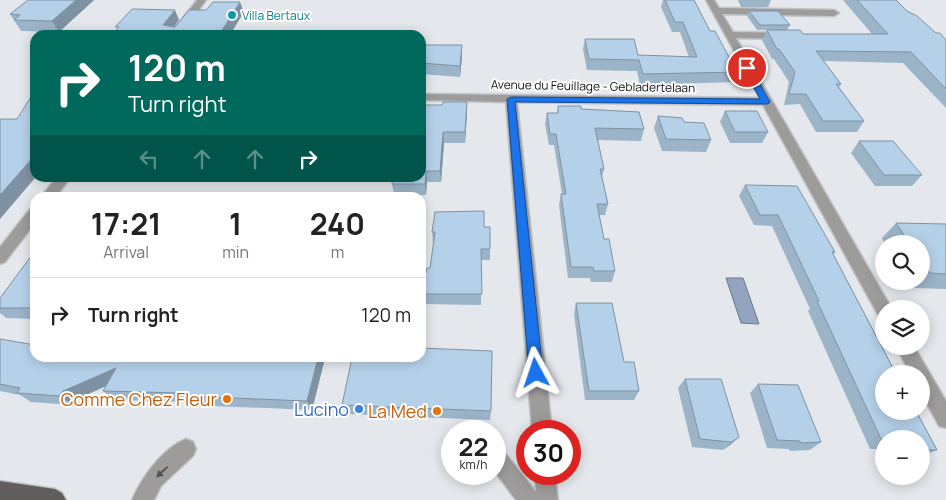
<!DOCTYPE html>
<meta charset="utf-8">
<style>
:root{--surface:#fff;--page:#f2f2f2;--text:#222;--muted:#767676;--line:#e0e0e0}
body{margin:0;font-family:Manrope,sans-serif;background:var(--page);color:var(--text);height:100vh;display:flex;flex-direction:column;font-size:19px;white-space:nowrap}
*{box-sizing:border-box;margin:0}
p{font-size:16px;color:var(--muted)}
.icon{flex:none;width:28px;height:28px;fill:none;stroke:currentColor;stroke-width:2;stroke-linecap:round;stroke-linejoin:round}
.map{position:relative;flex:1;overflow:hidden}
.sheet{position:absolute;left:30px;top:192px;width:396px;height:170px;display:flex;flex-direction:column;background:var(--surface);border-radius:15px;box-shadow:0 2px 12px #0003}
.sheet>*{flex:none}
.banner{position:absolute;left:30px;top:30px;width:396px;height:152px;border-radius:15px;box-shadow:0 2px 12px #0003;background:#00695c;color:#fff;overflow:hidden}
.buttons{position:absolute;left:875px;top:235px;display:grid;gap:10px}
.buttons a{display:grid;place-items:center;width:55px;height:55px;border-radius:50%;background:var(--surface);box-shadow:0 2px 12px #0003;font-size:25px}
.speed{position:absolute;left:441px;top:420px;display:flex;gap:10px;font-size:25px;font-weight:700;text-align:center}
.speed>*{display:grid;place-content:center;width:65px;height:65px;border-radius:50%;background:var(--surface);box-shadow:0 2px 12px #0003;line-height:1}
.speed small{font-size:12px;font-weight:400}
.speed .limit{border:8px solid #d22;background:#fff;color:#111}
.pin{position:absolute;display:grid;place-items:center;width:42px;height:42px;color:#fff;margin:-21px;border:2px solid #fff;border-radius:50%;box-shadow:0 1px 5px #0007}
.me{position:absolute;width:55px;margin:-28px;rotate:355deg;stroke-linejoin:round;filter:drop-shadow(0 0 4px #0008)}
.turn{display:flex;align-items:center;gap:18px;height:105px;padding:0 15px;font-size:22px}
.turn .icon{width:65px;height:65px;stroke-width:2.5}
.turn b{display:block;font-size:35px;line-height:42px}
.lanes{display:flex;align-items:center;height:48px;padding:0 15px;background:#0003;justify-content:center;gap:25px;direction:ltr}
.lanes .off{opacity:.35}
.eta{display:flex;justify-content:space-evenly;align-items:center;height:85px;text-align:center}
.eta b{font-size:30px;font-weight:700;line-height:35px}
ul{padding:0;list-style:none}
li{display:flex;align-items:center;gap:15px;height:75px;padding:0 15px;border-top:1px solid var(--line)}
li div{flex:1}
li b{display:block;font-size:19px}
li em{font-style:normal}
.map>svg:first-child{display:block}
.water{fill:#92a4bf;stroke:#6a778a}
.lines{fill:none;stroke-linecap:round;stroke-linejoin:round}
.minor-casing{stroke:#c1c4c8;stroke-width:3}
.major-casing{stroke:#c1c4c8;stroke-width:3}
.minor{fill:#9e9c9b;fill-rule:evenodd}
.major{fill:#625e5d;fill-rule:evenodd}
.wall{fill:#9cb4c8}
.shaded-wall{fill:#7f92a3}
.building{fill:#b5d1e9;stroke:#7f92a3}
.oneway{fill:#555454}
.route{fill:#1a73e8;stroke:#114b97}
.culture-dot{fill:#0f9aa8;stroke:#fff;stroke-width:2}
.food-dot{fill:#e8710a;stroke:#fff;stroke-width:2}
.shop-dot{fill:#3f7fe0;stroke:#fff;stroke-width:2}
.labels{text-anchor:middle;dominant-baseline:central;stroke-width:4;stroke-linejoin:round;paint-order:stroke}
.far-culture-label{font-size:12px;fill:#0d838f;stroke:#fff;text-anchor:start}
.far-street-label{font-size:12px;fill:#0c0d0e;stroke:#fff}
.near-food-label{font-size:18px;fill:#c56008;stroke:#fff;text-anchor:end}
.near-shop-label{font-size:18px;fill:#366cbe;stroke:#fff;text-anchor:end}
</style>
<div class="map">
<svg width="946" height="500" viewBox="0 0 946 500">
<rect width="100%" height="100%" fill="#e4e7eb"/>
<path class="water" d="M726 278H743L759 324 741 323Z"/>
<g class="lines">
<defs>
<path id="minor" d="M197 0H206L180 35H170Z
M706 0H714L719 8 834 10 839 13 834 16 722 14 733 32 785 33 790 36 785 39 736 38 892 309H884V317L878 315 763 105 517 102 552 431H532L506 102 421 100V94L760 98Z
M56 178H70L55 198H40Z
M35 208V223L5 262 0 264V247L30 209Z
M896 346H914L946 401V428L939 426 921 393V374H910Z
M186 439 193 442 196 449 193 456 161 486 154 500H132C142 477 162 449 186 439Z
M498 450 505 453 536 492 535 474H555L558 500H516L495 472V451Z"/>
<path id="major" d="M0 481 55 489 62 493 66 500H0Z"/>
</defs>
<use href="#minor" class="minor-casing"/>
<use href="#major" class="major-casing"/>
<use href="#minor" class="minor"/>
<use href="#major" class="major"/>
</g>
<path class="wall" d="M94 0 59 32 21 31 10 14Z
M663 0H694L710 31 740 72 735 82 640 85 637 71 587 70 583 49 585 39 638 55 689 57 680 32H672L661 7Z
M738 0H771L768 7H741Z
M843 0H896L907 11 936 33 946 40V108L903 63 824 61 841 84 839 87 864 121 857 132H816L800 104 784 105 789 82 774 59H772L762 40 767 30H757L747 16 749 11 790 25 787 30 803 34H872Z
M421 45 462 56 460 77 421 74Z
M421 105 467 113 465 143H444L441 182H427L426 195H394L392 184Z
M558 106 581 109 644 129 641 141 598 140 604 169 602 177 608 204 605 215H599L604 239 615 271 612 282H591L590 278H568L559 205 561 194H562L554 145H549L545 124 547 113H557Z
M725 111 768 132 762 143H730L720 122Z
M658 116 684 122 711 140 706 152 662 151 654 128Z
M859 141 922 175 912 186H875L851 153Z
M91 178H127L125 180H93Z
M745 185 835 252 833 254 937 450 921 457V439H884V449H870L808 311 810 309 772 226 754 225 739 196Z
M896 223 946 224V289L913 288 908 281H921V244H885L882 238Z
M484 227 490 249V260H481V305L421 304V273H426L430 268 434 243H433L432 232Z
M35 251V319L6 318 0 313V298Z
M576 303 624 362 639 391 634 400H585L574 314Z
M0 339 35 358H325L312 410 190 405 187 402 115 400 103 391 106 386 75 400 73 405 31 402 20 395 0 391Z
M685 379 739 437 723 450 692 447 678 388Z
M758 384 821 442 810 450 790 451 789 449 767 448 750 393Z
M342 405 491 411 490 420 346 414Z"/>
<path class="shaded-wall" d="M76 0H94L59 32 52 21Z
M240 2 244 12 230 35H219Z
M175 10 179 20 168 35 163 25Z
M462 45V56L460 77V66Z
M467 102V113L465 143V132Z
M443 132 444 143 441 182 440 171Z
M35 155V178L0 219V195Z
M426 171 427 182 426 195 425 184Z
M318 358H325L312 410 307 401Z
M116 368 126 377 75 400 73 405 60 396 63 391Z
M739 437 730 445 723 450 732 442Z"/>
<path class="building" d="M28 0H76L52 21 14 20 20 15 10 14Z
M665 0H694L710 31H715L729 57 740 58V72L643 74 639 60 589 59 585 39H634L638 55 697 57 683 22H675Z
M857 0H896L907 11 917 16 936 33H940L946 40V89L911 52 816 51 841 84H836L864 121H823L806 94H789L795 72 779 49H777L767 30H800L803 34H888Z
M213 2H240L219 35H111L119 27H115L132 9 175 10 163 25 175 27 189 10H206Z
M749 11H778L790 25H760Z
M421 45H462L460 66 421 63Z
M32 95H35V155L0 195V119H17Z
M443 102H467L465 132H443L440 171H426L425 184H392L393 178H421V105H442Z
M558 106H581V109L639 112 644 129 595 128 604 169H600L608 204H597L604 239H609L615 271H594L593 267H571L561 194H566L556 134H550L547 113H558Z
M725 111H757L768 132H735Z
M658 116 682 118 684 122 704 123 711 140 666 139Z
M859 141H893L922 175H884Z
M745 185 797 186 835 252H832L896 374H884V411H916L937 450H921V439H884V441H882L817 301H819L778 215H760Z
M201 193 241 194 240 198H199Z
M484 211V227H490V249H481L482 294H421V273H426L427 268H430L435 232H432L435 212Z
M896 223 946 224V274L930 273 921 261V244H910Z
M35 251V308H0V298Z
M576 303H612L624 362H634L639 391H589Z
M0 339 35 345V358H318L307 401 181 396 182 393 103 391 116 368 63 391 60 396 17 393 20 388 0 384Z
M421 348 492 351 491 411 342 405 352 358H421Z
M685 379H721L739 437 732 442 700 439Z
M758 384 798 385 821 442 801 443 800 441 777 440Z"/>
<defs><path id="oneway-solid" d="M-6-.8H1V-3.2L6.5 0L1 3.2V.8H-6Z" transform="scale(1.25)"/></defs>
<use class="oneway" href="#oneway-solid" transform="translate(162 472) rotate(137)"/>
<path class="route" d="M745 67 751 68 770 102 768 104 515 102 543 373 541 377 536 379 531 377 529 373 507 99 511 97 760 99 743 68Z"/>
<circle class="culture-dot" cx="232" cy="15" r="5"/>
<g class="food-dot">
<circle cx="227" cy="399" r="5"/>
<circle cx="437" cy="411" r="5"/>
</g>
<circle class="shop-dot" cx="359" cy="409" r="5"/>
<g class="labels">
<g class="far-culture-label">
<text x="242" y="15">Villa Bertaux</text>
</g>
<g class="far-street-label">
<text transform="translate(593 86) rotate(1)">Avenue du Feuillage - Gebladertelaan</text>
</g>
<g class="near-food-label">
<text x="217" y="399">Comme Chez Fleur</text>
<text x="427" y="411">La Med</text>
</g>
<g class="near-shop-label">
<text x="349" y="409">Lucino</text>
</g>
</g>
</svg>
<div class="buttons">
<a><svg class="icon" aria-label="search" viewBox="0 0 24 24"><circle cx="10" cy="10" r="6"/><path d="M15 15l6 6"/></svg></a>
<a><svg class="icon" aria-label="layers" viewBox="0 0 24 24"><path d="M12 4l9 5-9 5-9-5zM3 14l9 5 9-5"/></svg></a>
<a>+</a>
<a>−</a>
</div>
<div class="speed"><div>22<small>km/h</small></div><div class="limit">30</div></div>
<div class="pin" style="left:747px;top:68px;background:#d93025"><svg class="icon" aria-label="arrive" viewBox="0 0 24 24"><path d="M6 21V4h12l-3 4 3 4H6"/></svg></div>
<svg class="me" style="left:536px;top:373px" viewBox="-20 -20 40 40"><path d="M0-17L14 15 0 8-14 15z" fill="#1a73e8" stroke="#fff" stroke-width="4"/></svg>
<div class="banner">
<div class="turn"><svg class="icon" aria-label="right" viewBox="0 0 24 24"><path d="M7 20v-9h11M14 6l5 5-5 5"/></svg><div><b>120 m</b>Turn right</div></div>
<div class="lanes"><svg class="icon off" aria-label="left" viewBox="0 0 24 24"><path d="M17 20v-9H6M10 6l-5 5 5 5"/></svg><svg class="icon off" aria-label="ahead" viewBox="0 0 24 24"><path d="M12 20V5M6 11l6-6 6 6"/></svg><svg class="icon off" aria-label="ahead" viewBox="0 0 24 24"><path d="M12 20V5M6 11l6-6 6 6"/></svg><svg class="icon" aria-label="right" viewBox="0 0 24 24"><path d="M7 20v-9h11M14 6l5 5-5 5"/></svg></div>
</div>
<section class="sheet">
<div class="eta">
<div><b>17:21</b><p>Arrival</p></div>
<div><b>1</b><p>min</p></div>
<div><b>240</b><p>m</p></div>
</div>
<ul>
<li><svg class="icon" aria-label="right" viewBox="0 0 24 24"><path d="M7 20v-9h11M14 6l5 5-5 5"/></svg><div><b>Turn right</b></div><em>120 m</em></li>
</ul>
</section>
</div>
